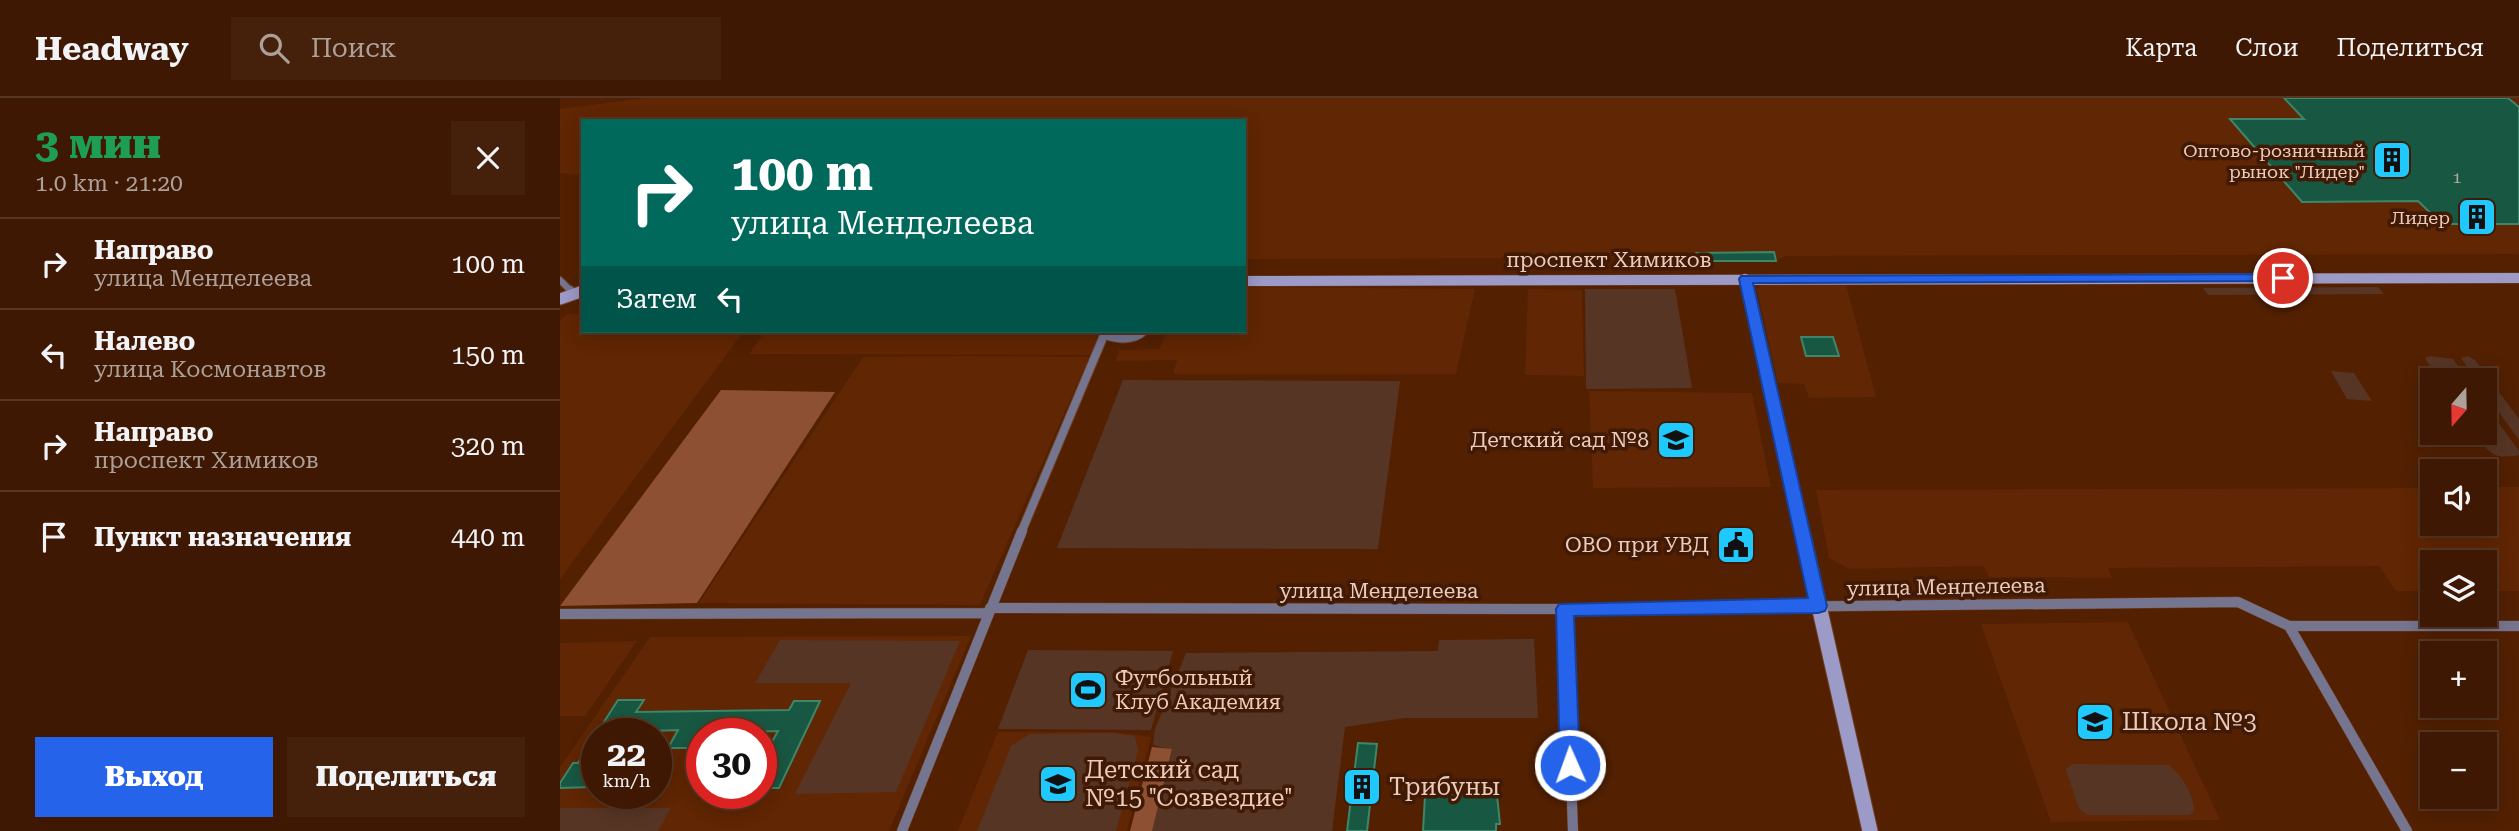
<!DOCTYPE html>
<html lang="ru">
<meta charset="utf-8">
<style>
:root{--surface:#3e1802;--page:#45210c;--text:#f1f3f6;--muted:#ada099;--line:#573724;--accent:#2563eb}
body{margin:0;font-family:"Roboto Serif",serif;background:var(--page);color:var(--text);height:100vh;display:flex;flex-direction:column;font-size:26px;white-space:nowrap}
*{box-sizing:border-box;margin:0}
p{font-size:23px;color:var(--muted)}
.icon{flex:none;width:38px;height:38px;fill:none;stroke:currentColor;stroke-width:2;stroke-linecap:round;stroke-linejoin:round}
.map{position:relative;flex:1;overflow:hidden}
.sheet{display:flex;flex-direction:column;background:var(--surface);width:560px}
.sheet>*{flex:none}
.guide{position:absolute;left:21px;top:21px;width:665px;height:214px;border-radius:0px;box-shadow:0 4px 18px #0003,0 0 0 2px var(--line);background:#00695c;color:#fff;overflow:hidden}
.needle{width:46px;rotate:200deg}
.buttons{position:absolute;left:1860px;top:270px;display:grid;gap:14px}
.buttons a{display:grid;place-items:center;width:77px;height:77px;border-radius:0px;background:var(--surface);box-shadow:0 4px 18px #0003,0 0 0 2px var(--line);font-size:35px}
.speed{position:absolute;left:21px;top:620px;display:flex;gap:14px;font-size:35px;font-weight:700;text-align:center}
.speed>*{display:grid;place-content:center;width:91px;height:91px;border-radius:50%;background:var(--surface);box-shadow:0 4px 18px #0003,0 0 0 2px var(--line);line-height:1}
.speed small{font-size:18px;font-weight:400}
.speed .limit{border:10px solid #d22;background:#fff;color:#111}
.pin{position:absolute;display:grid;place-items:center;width:60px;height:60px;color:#fff;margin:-30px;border:4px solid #fff;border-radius:50%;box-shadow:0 2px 7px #0007}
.me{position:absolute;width:77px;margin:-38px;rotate:358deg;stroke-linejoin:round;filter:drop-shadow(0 0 5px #0008)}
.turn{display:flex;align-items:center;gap:24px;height:147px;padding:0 35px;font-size:32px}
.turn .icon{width:91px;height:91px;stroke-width:2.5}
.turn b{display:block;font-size:49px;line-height:60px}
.then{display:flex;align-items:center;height:66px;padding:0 35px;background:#0003;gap:14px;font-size:26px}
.round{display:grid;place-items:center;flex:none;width:74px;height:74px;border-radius:0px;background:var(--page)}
.summary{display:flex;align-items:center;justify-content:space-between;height:119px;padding:0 35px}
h1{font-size:42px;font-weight:800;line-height:52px;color:#1e9e55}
.primary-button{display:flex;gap:14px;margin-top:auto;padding:14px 35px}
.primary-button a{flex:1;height:80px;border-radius:0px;background:var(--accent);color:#fff;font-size:28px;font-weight:800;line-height:80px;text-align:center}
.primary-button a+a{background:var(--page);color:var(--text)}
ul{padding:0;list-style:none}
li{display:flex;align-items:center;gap:21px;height:91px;padding:0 35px;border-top:2px solid var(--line)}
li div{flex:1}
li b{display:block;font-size:26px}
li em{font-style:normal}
header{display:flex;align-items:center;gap:42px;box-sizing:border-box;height:98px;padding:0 35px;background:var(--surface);border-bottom:2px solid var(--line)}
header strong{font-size:33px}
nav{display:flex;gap:38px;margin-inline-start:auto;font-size:24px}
.search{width:490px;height:63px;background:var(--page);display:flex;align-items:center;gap:18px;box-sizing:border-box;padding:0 24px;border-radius:0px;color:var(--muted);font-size:26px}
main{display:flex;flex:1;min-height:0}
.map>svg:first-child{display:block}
.built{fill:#612603;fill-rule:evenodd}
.green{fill:#573525}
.forest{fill:#8d5032}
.building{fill:#185842;stroke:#3d866a;stroke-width:2}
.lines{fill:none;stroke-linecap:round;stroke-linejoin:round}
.street-far2-casing{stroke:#6f3f23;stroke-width:8}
.street-far1-casing{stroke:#6f3f23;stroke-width:10}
.street-casing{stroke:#6f3f23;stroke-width:11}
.secondary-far2-casing{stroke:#6f3f23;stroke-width:11}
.secondary-far1-casing{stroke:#6f3f23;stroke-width:13}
.secondary-casing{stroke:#6f3f23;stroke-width:17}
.street-far2{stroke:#757590;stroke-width:6}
.street-far1{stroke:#757590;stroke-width:8}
.street{stroke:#757590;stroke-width:10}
.secondary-far2{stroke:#9c9ac6;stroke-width:10}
.secondary-far1{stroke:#9c9ac6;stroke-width:11}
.secondary{stroke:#9c9ac6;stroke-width:15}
.route{fill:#2563eb;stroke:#184099;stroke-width:2}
.labels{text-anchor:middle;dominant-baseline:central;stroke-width:7;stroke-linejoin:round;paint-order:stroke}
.far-number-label{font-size:16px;fill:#b7ae9e}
.far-poi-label{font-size:18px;fill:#eccbbc;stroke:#411a05;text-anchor:end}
.street-label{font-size:21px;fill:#eccbbc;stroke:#411a05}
.poi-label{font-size:21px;fill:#eccbbc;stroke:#411a05;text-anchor:end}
.near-poi-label{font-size:24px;fill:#eccbbc;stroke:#411a05;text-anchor:start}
</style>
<header>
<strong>Headway</strong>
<div class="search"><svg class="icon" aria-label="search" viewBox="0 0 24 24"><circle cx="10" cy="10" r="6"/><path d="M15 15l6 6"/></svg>Поиск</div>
<nav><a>Карта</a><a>Слои</a><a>Поделиться</a></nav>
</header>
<main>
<section class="sheet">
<div class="summary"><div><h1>3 мин</h1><p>1.0 km · 21:20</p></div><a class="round"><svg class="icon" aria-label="close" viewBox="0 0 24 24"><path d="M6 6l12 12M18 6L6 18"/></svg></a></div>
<ul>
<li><svg class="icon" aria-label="right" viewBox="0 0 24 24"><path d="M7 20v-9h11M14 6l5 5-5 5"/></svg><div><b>Направо</b><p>улица Менделеева</p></div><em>100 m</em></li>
<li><svg class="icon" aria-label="left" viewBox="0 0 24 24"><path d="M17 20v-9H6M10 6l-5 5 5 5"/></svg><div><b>Налево</b><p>улица Космонавтов</p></div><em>150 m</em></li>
<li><svg class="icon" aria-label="right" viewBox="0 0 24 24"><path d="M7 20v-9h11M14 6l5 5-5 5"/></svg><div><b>Направо</b><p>проспект Химиков</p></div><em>320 m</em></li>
<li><svg class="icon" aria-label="arrive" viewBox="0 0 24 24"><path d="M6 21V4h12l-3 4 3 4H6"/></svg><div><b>Пункт назначения</b></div><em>440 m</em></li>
</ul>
<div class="primary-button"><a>Выход</a><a>Поделиться</a></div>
</section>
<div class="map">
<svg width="1959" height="733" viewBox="0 0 1959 733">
<rect width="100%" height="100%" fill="#532002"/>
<path class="built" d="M86 0H1959V156L1225 158 1216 163 1214 154 1060 155 1064 160 684 161V23H23V78L0 75V11Z
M1286 186 1316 299 1249 300 1244 286 1218 285 1197 191 1202 187Z
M684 189 915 191 896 276H613L617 262 556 263 559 252 599 251 608 233H684Z
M968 191 1022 192 1024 278 965 277Z
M7 216H23V233H184L0 481V222Z
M205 233H540L530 257 189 256Z
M401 258 529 259 420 507 139 505 303 259Z
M1029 293 1192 295 1211 389 1033 390Z
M1925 389H1959V493H1925V464H1872V493H1836L1819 468 1548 470 1552 480 1429 479 1424 468 1289 471 1269 460 1256 392 1872 390V425H1925Z
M1568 524 1660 722 1491 724 1421 526Z
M411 538 329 733H0V669L90 539ZM37 635H96V695H37ZM142 635H201V695H142Z
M77 543 25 618H0V545Z
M438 634H554L591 639 567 733H398Z"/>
<path class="green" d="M1818 189 1824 196 1648 197 1643 190Z
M1025 191H1115L1132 290 1026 291Z
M1871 258 1893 261 1908 282H1879L1866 262V259Z
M1908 258 1915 262 1959 321V342L1925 295V282H1916L1901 260Z
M1771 273 1794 275 1812 303 1787 301Z
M563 282 840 283 818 451 497 450Z
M1925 306 1959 353V357C1932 362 1929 355 1915 334H1925Z
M974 541 978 620H844L785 629 772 733H591L612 652 593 647 595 631 626 555 878 553 879 542Z
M220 542 400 543 336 694 235 696 291 585H195Z
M468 552 613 553 591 632 438 631Z
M553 635 575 638 578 653 556 733H417L451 648 470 636Z
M1513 666 1608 667C1622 676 1634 697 1634 713L1630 717H1528L1519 711 1507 675 1506 671Z
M0 710H111L98 733H0Z"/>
<path class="forest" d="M161 292 275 294 137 505 0 508Z
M592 649 612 651 592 733H570Z"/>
<path class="building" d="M1724 0H1948L1959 9V126H1882L1858 103 1742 104 1670 21H1744Z
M1214 154 1216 163H1138L1136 155Z
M1241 239H1273L1279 258H1246Z
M58 602H84L76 614 229 612 234 603H260L219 690H201V664L218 633 142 635V650H108L118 632 37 635Z
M37 636V682L32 689 0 690V685L13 665H18Z
M798 645 817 646 807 733H787Z
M937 697 940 726H936V733H863L865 698Z"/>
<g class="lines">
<defs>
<path id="street-far2" d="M0 182 12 194"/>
<path id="street-far1" d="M10 192 14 196
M545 235 544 237C557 241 573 244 584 233
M461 435 544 237"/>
<path id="street" d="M430 510 1005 511 1678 504 1729 528H1959
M1005 511 1013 733
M0 516 427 515
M1729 528 1847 733
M342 733 462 433"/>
<path id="secondary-far2" d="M1185 181 1188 194
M684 183 1959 180
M20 194 23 193"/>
<path id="secondary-far1" d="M1188 192 1242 435
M0 201 23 193"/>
<path id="secondary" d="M1242 433 1310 733"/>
</defs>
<use href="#street-far2" class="street-far2-casing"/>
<use href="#street-far1" class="street-far1-casing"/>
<use href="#street" class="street-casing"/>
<use href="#secondary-far2" class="secondary-far2-casing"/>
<use href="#secondary-far1" class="secondary-far1-casing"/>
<use href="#secondary" class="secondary-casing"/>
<use href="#street-far2" class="street-far2"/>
<use href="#street-far1" class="street-far1"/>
<use href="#street" class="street"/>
<use href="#secondary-far2" class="secondary-far2"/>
<use href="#secondary-far1" class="secondary-far1"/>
<use href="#secondary" class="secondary"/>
</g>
<path class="route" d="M1723 176 1729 180 1727 183 1193 185 1267 508 1265 513 1258 515 1014 518 1020 667 1018 674 1010 676 1003 674 1000 667 996 511 999 506 1248 500 1179 181 1181 178Z"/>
<defs>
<symbol id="building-square" viewBox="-11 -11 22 22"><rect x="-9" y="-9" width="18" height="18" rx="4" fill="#20c9fd" stroke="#411a05"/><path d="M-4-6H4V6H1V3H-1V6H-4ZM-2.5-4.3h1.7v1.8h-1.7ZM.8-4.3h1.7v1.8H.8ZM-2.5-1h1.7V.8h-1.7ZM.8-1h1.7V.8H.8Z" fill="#111"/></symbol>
<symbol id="school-square" viewBox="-11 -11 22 22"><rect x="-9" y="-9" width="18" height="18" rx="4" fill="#20c9fd" stroke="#411a05"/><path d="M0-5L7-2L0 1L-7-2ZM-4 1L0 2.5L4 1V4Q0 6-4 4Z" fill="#111"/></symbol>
<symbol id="civic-square" viewBox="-11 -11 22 22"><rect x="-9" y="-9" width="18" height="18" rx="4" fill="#20c9fd" stroke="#411a05"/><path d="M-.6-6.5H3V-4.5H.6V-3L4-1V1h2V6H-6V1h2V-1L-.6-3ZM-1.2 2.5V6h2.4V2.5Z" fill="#111"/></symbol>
<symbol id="stadium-square" viewBox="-11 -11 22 22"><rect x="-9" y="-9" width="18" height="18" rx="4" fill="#20c9fd" stroke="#411a05"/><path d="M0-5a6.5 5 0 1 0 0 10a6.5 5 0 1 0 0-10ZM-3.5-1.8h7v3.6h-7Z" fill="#111"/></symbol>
</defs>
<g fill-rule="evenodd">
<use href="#building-square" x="1810" y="40" width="44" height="44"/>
<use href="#building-square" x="1895" y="97" width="44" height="44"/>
<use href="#school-square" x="1094" y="320" width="44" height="44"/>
<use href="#civic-square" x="1154" y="425" width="44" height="44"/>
<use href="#stadium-square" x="506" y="570" width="44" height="44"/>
<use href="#school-square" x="1513" y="602" width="44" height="44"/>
<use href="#school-square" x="476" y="664" width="44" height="44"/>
<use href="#building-square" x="780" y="667" width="44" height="44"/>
</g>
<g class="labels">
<g class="far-number-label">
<text x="1897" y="79">1</text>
</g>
<g class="far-poi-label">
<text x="1805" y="52">Оптово-розничный<tspan x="1805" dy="21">рынок "Лидер"</tspan></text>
<text x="1890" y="119">Лидер</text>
</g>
<g class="street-label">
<text x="1049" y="162">проспект Химиков</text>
<text transform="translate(1386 489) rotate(-1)">улица Менделеева</text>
<text x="819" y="493">улица Менделеева</text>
</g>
<g class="poi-label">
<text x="1089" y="342">Детский сад №8</text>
<text x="1149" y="447">ОВО при УВД</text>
<text x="555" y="580" text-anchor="start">Футбольный<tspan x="555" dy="24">Клуб Академия</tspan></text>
</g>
<g class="near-poi-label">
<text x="1562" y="624">Школа №3</text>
<text x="525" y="672">Детский сад<tspan x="525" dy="28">№15 "Созвездие"</tspan></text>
<text x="829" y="689">Трибуны</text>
</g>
</g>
</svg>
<div class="buttons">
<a><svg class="needle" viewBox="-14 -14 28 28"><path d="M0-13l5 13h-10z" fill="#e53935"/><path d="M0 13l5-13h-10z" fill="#ada099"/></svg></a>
<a><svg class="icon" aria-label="sound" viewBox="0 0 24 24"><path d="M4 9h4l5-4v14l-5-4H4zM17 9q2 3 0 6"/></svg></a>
<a><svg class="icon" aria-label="layers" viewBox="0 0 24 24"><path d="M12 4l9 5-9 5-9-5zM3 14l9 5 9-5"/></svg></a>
<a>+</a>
<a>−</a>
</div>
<div class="speed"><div>22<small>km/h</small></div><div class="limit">30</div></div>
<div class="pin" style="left:1723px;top:180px;background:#d93025"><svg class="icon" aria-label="arrive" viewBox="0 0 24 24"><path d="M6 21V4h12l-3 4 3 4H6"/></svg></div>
<svg class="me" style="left:1010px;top:667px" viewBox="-20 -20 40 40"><circle r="17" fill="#2563eb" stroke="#fff" stroke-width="3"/><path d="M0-11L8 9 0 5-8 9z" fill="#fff"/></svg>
<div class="guide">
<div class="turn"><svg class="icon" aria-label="right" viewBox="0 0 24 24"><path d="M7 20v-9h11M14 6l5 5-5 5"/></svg><div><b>100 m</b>улица Менделеева</div></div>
<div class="then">Затем<svg class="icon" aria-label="left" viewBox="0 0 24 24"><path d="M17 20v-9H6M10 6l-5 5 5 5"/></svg></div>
</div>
</div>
</main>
